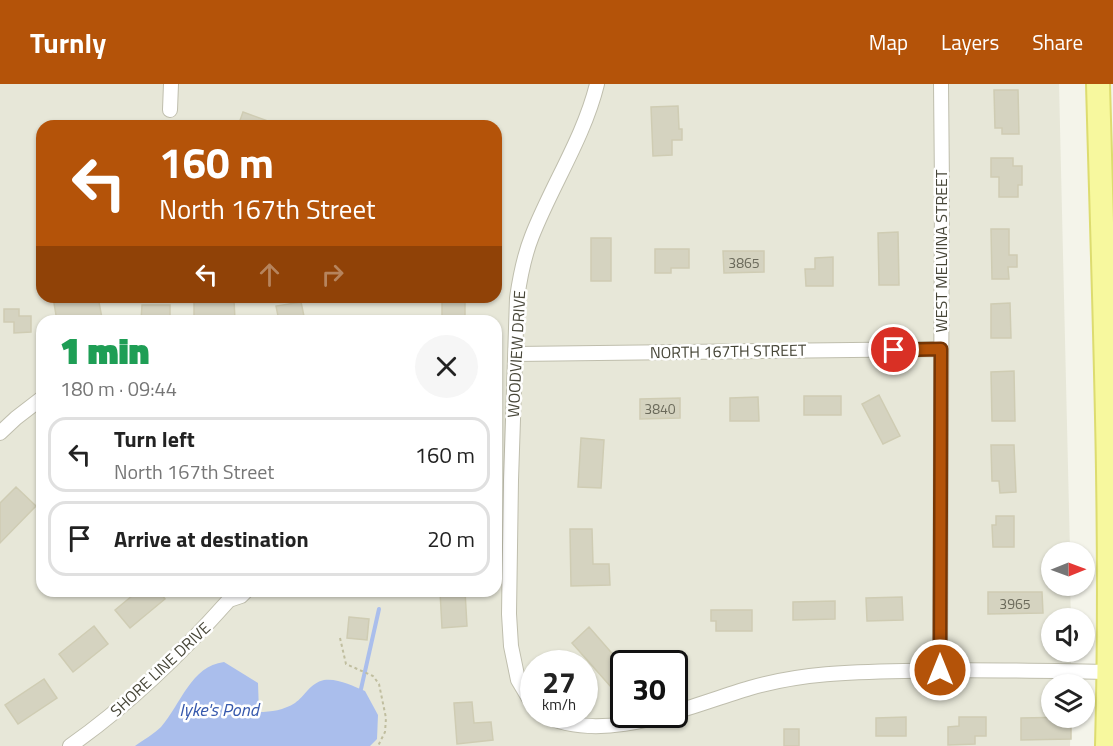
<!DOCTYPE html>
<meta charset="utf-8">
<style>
:root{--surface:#fff;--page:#f6f6f6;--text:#222;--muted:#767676;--line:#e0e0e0;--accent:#b45309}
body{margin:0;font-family:"Titillium Web",sans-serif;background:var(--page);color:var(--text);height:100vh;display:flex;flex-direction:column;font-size:22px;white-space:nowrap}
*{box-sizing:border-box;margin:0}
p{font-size:20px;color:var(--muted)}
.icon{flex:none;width:33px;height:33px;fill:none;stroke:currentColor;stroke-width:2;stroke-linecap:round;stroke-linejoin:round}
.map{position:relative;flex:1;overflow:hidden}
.panel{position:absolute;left:36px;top:231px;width:466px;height:282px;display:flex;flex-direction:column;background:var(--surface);border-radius:18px;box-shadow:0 2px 4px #0004}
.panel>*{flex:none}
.hud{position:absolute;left:36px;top:36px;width:466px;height:183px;border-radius:18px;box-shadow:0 2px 4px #0004;background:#b45309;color:#fff;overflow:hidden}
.needle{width:39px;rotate:89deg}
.fabs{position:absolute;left:1041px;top:458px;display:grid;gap:12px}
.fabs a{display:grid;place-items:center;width:54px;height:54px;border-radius:50%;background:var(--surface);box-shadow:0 2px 4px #0004;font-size:30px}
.speed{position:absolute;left:520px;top:566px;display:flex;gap:12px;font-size:30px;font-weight:700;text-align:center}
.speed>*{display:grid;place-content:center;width:78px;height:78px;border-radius:50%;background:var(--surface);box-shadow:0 2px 4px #0004;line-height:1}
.speed small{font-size:15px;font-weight:400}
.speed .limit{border:3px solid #111;border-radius:9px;background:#fff;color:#111}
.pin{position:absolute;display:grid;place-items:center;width:51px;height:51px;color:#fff;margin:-26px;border:3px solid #fff;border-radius:50%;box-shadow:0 2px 6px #0007}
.me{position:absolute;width:66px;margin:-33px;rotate:0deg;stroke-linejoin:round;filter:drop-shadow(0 0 4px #0008)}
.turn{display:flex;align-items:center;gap:21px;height:126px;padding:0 24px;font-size:27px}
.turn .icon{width:78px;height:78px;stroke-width:2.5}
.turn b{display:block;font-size:42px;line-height:51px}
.lanes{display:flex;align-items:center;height:57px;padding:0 24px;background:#0003;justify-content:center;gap:30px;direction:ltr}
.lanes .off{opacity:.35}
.round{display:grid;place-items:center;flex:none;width:63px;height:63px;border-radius:32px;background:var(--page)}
.summary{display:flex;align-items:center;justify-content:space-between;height:102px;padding:0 24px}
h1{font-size:36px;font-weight:800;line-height:45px;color:#1e9e55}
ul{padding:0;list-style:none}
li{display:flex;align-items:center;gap:18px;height:75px;margin:0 12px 9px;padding:0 12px;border:3px solid var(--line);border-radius:18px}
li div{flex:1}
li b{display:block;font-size:22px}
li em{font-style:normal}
header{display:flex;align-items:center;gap:36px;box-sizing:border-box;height:84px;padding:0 30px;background:var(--accent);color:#fff}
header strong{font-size:28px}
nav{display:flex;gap:33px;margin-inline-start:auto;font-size:21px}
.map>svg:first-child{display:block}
.residential{fill:#e7e7d8;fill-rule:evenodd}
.water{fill:#aabeec}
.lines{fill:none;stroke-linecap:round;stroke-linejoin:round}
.stream{stroke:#aabeec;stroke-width:4}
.building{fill:#d5d3c0;stroke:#cfccb3;stroke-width:1.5}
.minor-casing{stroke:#bfbead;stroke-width:16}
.primary-casing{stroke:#dddc6f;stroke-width:26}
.path{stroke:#c0be9f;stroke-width:2;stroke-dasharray:3 3;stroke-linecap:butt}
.minor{stroke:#fff;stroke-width:14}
.primary{stroke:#f7f89e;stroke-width:22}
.route-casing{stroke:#753606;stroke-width:15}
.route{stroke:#b45309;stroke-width:10}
.labels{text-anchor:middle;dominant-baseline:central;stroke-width:5;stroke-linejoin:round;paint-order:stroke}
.number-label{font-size:14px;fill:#6a695a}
.street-label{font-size:16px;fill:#474638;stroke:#fff}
.water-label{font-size:18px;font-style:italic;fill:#3759ad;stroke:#fff}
</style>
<header>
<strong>Turnly</strong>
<nav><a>Map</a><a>Layers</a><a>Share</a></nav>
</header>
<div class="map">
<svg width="1113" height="662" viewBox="0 0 1113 662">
<rect width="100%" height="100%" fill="#f4f4ea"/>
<path class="residential" d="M0 0H1059L1070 468H1052V501H1070L1071 534H1052V567H1071V600H1052V633H1071L1070 662H0ZM42 42H496V213H42ZM42 237H496V507H42ZM534 579H585V630H534ZM624 579H675V630H624Z"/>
<path class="water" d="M224 578 258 599 259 628C271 628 284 626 295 619 305 612 310 599 324 596 338 594 353 602 365 607L378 631 377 655 370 662H135C143 656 154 650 161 643 181 620 191 582 224 578Z"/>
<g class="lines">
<path class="stream" d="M361 605 379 525"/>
</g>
<path class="building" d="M994 6H1018L1019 50H1002V44H995Z
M678 22 679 45H682V56H672V71L653 72 651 23Z
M243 28 279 41V42H238Z
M991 74H1013V82H1022V101H1018V113H999V93H991Z
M991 145H1009V171H1017V183H1008L1009 195H992Z
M898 148 899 201H879L878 149Z
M591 154H611V197H591Z
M655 165H689V184H671V189H655Z
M723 167H764V188L724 189Z
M833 173V202H806L805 185H815V174Z
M53 213H98L102 234 80 237H57Z
M442 213H465V237H442Z
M234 216 235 236H194V217Z
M301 218 305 237H279L276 222Z
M1010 219 1011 254H991V220Z
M142 221H170V237H141Z
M4 225H19V232H31V248L14 249V238H4Z
M1014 287 1015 337H992L991 288Z
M879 311 900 352 883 360 862 320Z
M804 312H841V331H804Z
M758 313 759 337H730V314Z
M680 314V334L640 335V315Z
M581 354 604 356 601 404 578 403Z
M991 361H1014L1016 408 1000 409 999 397H992Z
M16 403 36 422 0 459V419Z
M996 432H1014V463H993L992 441H996Z
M570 445H592L593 480H609L610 501 571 502Z
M138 507H159L165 515 130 544 115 526Z
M440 507H465L467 542 442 544Z
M988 508H1042L1043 529 988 530Z
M902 513 903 536 867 537 866 514Z
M835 517V535L793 536V518Z
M711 526H752V547H716V537H711Z
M349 533 369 535 367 556 347 554Z
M94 542 108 560 73 588 59 570Z
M589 543 624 583V591L611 603 572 559Z
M44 595 57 614 18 640 5 621Z
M472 618 474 639 491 638 493 656 457 660 454 619Z
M906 633V652H876V634Z
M959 633H986V652H975V660L948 661V643L959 642Z
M1071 633V655L1021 656V634Z
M784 645H799V662H784Z"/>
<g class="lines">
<defs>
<path id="minor" d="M170 26 171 0
M516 270 941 265
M0 349 16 334 42 314
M940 586 942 102 941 0
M534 623 518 596 511 562 509 530 511 396 517 214C520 193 524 172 532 152 552 101 584 53 597 0
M541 630C603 662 685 623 750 604 801 589 851 588 904 587 973 585 1043 587 1113 588
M70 662C130 620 181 570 229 516L241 512 246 507"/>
<path id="primary" d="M1098 0C1104 221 1113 441 1107 662"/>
</defs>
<use href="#minor" class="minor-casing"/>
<use href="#primary" class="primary-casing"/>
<path class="path" d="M340 554 346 580 373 592 379 600 386 634 385 648 378 662"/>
<use href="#minor" class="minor"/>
<use href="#primary" class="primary"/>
</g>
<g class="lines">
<defs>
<path id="route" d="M894 266 941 265 940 586"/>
</defs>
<use href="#route" class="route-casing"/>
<use href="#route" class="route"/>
</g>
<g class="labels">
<g class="number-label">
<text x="744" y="178">3865</text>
<text x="660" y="324">3840</text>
<text x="1015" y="519">3965</text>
</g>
<g class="street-label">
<text transform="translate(941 167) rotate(-90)">WEST MELVINA STREET</text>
<text transform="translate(728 267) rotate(-1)">NORTH 167TH STREET</text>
<text transform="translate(516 270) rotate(-87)">WOODVIEW DRIVE</text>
<text transform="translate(160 585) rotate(-43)">SHORE LINE DRIVE</text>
</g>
<g class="water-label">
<text x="219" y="625">Iyke's Pond</text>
</g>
</g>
</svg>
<div class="fabs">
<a><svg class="needle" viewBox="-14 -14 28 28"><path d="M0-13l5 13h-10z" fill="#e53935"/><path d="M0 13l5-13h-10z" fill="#767676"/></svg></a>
<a><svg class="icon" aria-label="sound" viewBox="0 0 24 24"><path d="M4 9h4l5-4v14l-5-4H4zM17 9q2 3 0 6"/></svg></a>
<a><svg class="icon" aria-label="layers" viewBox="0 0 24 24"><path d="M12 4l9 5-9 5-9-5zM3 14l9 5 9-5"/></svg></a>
</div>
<div class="speed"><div>27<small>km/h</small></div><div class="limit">30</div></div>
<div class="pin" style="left:894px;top:266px;background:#d93025"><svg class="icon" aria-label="arrive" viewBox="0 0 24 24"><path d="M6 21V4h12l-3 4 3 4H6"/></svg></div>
<svg class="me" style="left:940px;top:586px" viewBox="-20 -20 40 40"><circle r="17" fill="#b45309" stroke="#fff" stroke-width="3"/><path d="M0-11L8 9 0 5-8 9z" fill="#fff"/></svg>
<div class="hud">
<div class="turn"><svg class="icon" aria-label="left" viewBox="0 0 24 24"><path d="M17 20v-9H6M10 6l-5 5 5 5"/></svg><div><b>160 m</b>North 167th Street</div></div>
<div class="lanes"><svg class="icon" aria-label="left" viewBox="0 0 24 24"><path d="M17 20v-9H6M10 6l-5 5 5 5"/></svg><svg class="icon off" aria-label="ahead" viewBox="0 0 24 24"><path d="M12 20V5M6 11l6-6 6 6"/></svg><svg class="icon off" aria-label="right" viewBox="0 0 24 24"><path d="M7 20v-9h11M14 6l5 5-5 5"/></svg></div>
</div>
<section class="panel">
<div class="summary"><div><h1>1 min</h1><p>180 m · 09:44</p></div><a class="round"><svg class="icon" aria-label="close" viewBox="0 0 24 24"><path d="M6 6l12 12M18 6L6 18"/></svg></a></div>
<ul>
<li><svg class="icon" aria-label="left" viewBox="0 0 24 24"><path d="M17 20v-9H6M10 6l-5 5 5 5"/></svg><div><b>Turn left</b><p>North 167th Street</p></div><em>160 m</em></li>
<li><svg class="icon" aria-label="arrive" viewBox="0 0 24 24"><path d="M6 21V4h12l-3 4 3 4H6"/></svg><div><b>Arrive at destination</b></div><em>20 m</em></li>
</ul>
</section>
</div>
